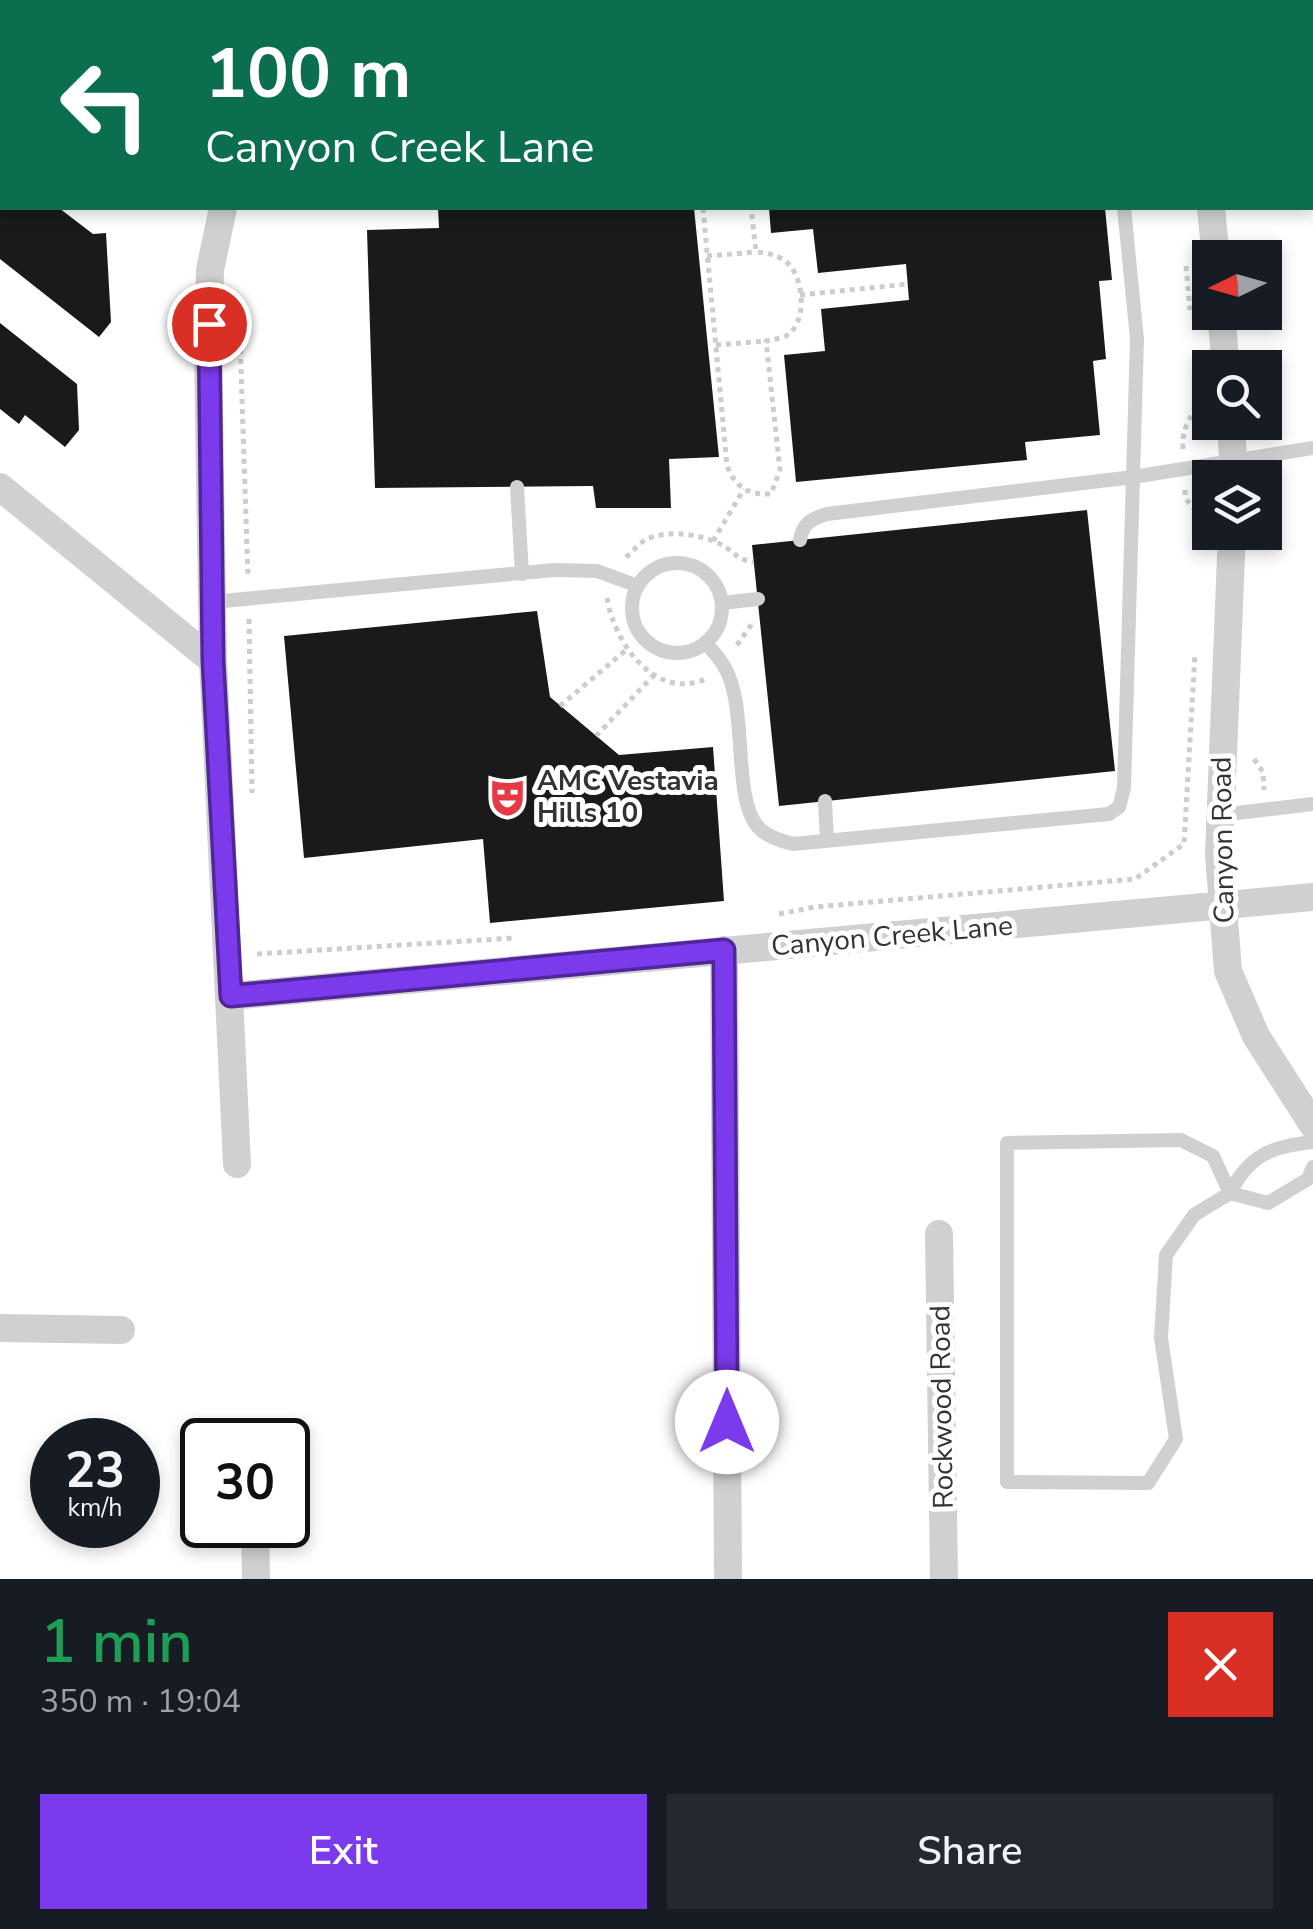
<!DOCTYPE html>
<meta charset="utf-8">
<style>
:root{--surface:#171b24;--page:#242831;--text:#f1f3f6;--muted:#9ea1a6;--accent:#7c3aed}
body{margin:0;font-family:"Nunito Sans",sans-serif;background:var(--page);color:var(--text);height:100vh;display:flex;flex-direction:column;font-size:38px;white-space:nowrap}
*{box-sizing:border-box;margin:0}
p{font-size:32px;color:var(--muted)}
.icon{flex:none;width:55px;height:55px;fill:none;stroke:currentColor;stroke-width:2;stroke-linecap:round;stroke-linejoin:round}
.map{position:relative;height:1579px;overflow:hidden}
.details{display:flex;flex-direction:column;background:var(--surface);flex:1}
.details>*{flex:none}
.top-card{position:absolute;left:0px;top:0px;width:1315px;height:210px;box-shadow:0 5px 15px #0003;background:#0b6e4f;color:#fff;overflow:hidden}
.needle{width:65px;rotate:265deg}
.controls{position:absolute;left:1192px;top:240px;display:grid;gap:20px}
.controls a{display:grid;place-items:center;width:90px;height:90px;border-radius:0px;background:var(--surface);box-shadow:0 5px 15px #0003;font-size:50px}
.speed{position:absolute;left:30px;top:1418px;display:flex;gap:20px;font-size:50px;font-weight:700;text-align:center}
.speed>*{display:grid;place-content:center;width:130px;height:130px;border-radius:50%;background:var(--surface);box-shadow:0 5px 15px #0003;line-height:1}
.speed small{font-size:25px;font-weight:400}
.speed .limit{border:5px solid #111;border-radius:15px;background:#fff;color:#111}
.pin{position:absolute;display:grid;place-items:center;width:85px;height:85px;color:#fff;margin:-42px;border:5px solid #fff;border-radius:50%;box-shadow:0 2px 10px #0007}
.me{position:absolute;width:110px;margin:-55px;rotate:0deg;stroke-linejoin:round;filter:drop-shadow(0 0 8px #0008)}
.turn{display:flex;align-items:center;gap:35px;height:210px;padding:0 40px;font-size:45px}
.turn .icon{width:130px;height:130px;stroke-width:2.5}
.turn b{display:block;font-size:70px;line-height:85px}
.round{display:grid;place-items:center;flex:none;width:105px;height:105px;border-radius:0px;background:var(--page)}
.summary{display:flex;align-items:center;justify-content:space-between;height:170px;padding:0 40px}
h1{font-size:60px;font-weight:600;line-height:75px;color:#1e9e55}
.button{display:flex;gap:20px;margin-top:auto;padding:20px 40px}
.button a{flex:1;height:115px;border-radius:0px;background:var(--accent);color:#fff;font-size:40px;font-weight:600;line-height:115px;text-align:center}
.button a+a{background:var(--page);color:var(--text)}
.map>svg:first-child{display:block}
.building{fill:#1a1a1a}
.lines{fill:none;stroke-linecap:round;stroke-linejoin:round}
.path{stroke:#cdcdcd;stroke-width:5;stroke-dasharray:5 5;stroke-linecap:butt}
.service{stroke:#d0d0d0;stroke-width:14}
.minor{stroke:#d0d0d0;stroke-width:28}
.route-casing{stroke:#51269a;stroke-width:25}
.route{stroke:#7c3aed;stroke-width:18}
.labels{text-anchor:middle;dominant-baseline:central;stroke-width:10;stroke-linejoin:round;paint-order:stroke}
.poi-label{font-size:28px;font-weight:bold;fill:#333;stroke:#fff;text-anchor:start}
.street-label{font-size:28px;fill:#333;stroke:#fff}
</style>
<div class="map">
<svg width="1313" height="1579" viewBox="0 0 1313 1579">
<rect width="100%" height="100%" fill="#fff"/>
<path class="building" d="M0 208H59L93 234 106 233 111 322 99 337 0 259Z
M438 208H694L719 457 669 459 671 508H596L593 486 375 488 367 230 439 228Z
M769 208H1105L1112 280 1099 281 1106 359 1093 361 1100 435 1025 442 1027 460 796 482 784 355 825 351 821 309 909 300 906 264 818 273 813 229 771 233Z
M0 323 77 384 79 430 65 447 25 415 19 424 0 409Z
M1087 510 1115 771 779 806 752 545Z
M537 611 550 697 619 755 713 747 724 901 490 923 483 839 304 858 284 636Z"/>
<g class="lines">
<path class="path" d="M645 0V2
M1235 0 1237 2
M703 208 727 466C736 488 748 495 771 494L780 470 766 341C774 339 782 339 789 334 806 320 804 284 791 267 783 256 769 253 756 252L751 208
M707 256 756 252
M1186 266 1190 310
M800 295 908 284
M240 339 248 578
M716 345 766 341
M1183 449C1181 416 1201 417 1198 381
M1265 489 1276 478
M1185 490V498L1202 518V523
M713 541 744 489
M626 557C632 552 639 544 645 540 666 529 698 534 718 543 734 550 734 559 753 562
M607 598C614 642 655 703 708 678
M249 619 252 793
M737 645 754 621
M560 706 626 650
M596 736 655 674
M1254 759 1263 772 1264 790
M779 914 815 907 1135 879 1184 844 1195 654
M257 954 514 938"/>
<path class="service" d="M129 0 131 2
M675 0V2
M721 0V2
M1312 17H1313
M517 487 522 574
M800 540C803 523 811 519 827 514L1133 477 1313 448
M632 608a45 45 0 1 1 90 0a45 45 0 1 1-90 0Z
M212 602 554 570 597 571 638 586
M722 603 758 599
M706 643C712 651 721 659 725 668 748 707 732 798 758 827 767 837 781 841 793 844L1109 814 1119 807 1124 788 1137 339 1124 208
M825 801 827 841
M1220 815 1313 804
M1181 1140 1213 1156 1230 1193 1194 1215 1166 1255 1161 1338 1176 1439 1148 1483 1007 1482V1143Z
M1313 1142C1272 1146 1249 1155 1230 1193L1268 1203 1308 1179 1313 1167"/>
<path class="minor" d="M237 0V2
M1192 0 1193 2
M223 208 210 270 208 352 213 661 237 1164
M1211 208 1216 258
M1221 312 1226 368
M1231 422 1234 478
M0 487 213 661
M1232 532 1219 854 1228 971 1256 1036 1313 1125
M724 950 728 1579
M231 996 1313 897
M939 1234 944 1579
M0 1328 121 1330
M255 1525 256 1579"/>
</g>
<g class="lines">
<defs>
<path id="route" d="M209 324 213 661 231 996 724 950 727 1422"/>
</defs>
<use href="#route" class="route-casing"/>
<use href="#route" class="route"/>
</g>
<defs>
<symbol id="theatre-bare" viewBox="-9 -9 18 18"><path d="M-5-5.5Q0-4 5-5.5V0Q5 5 0 6Q-5 5-5 0ZM-3.3-2.5H-1v1.5H-3.3ZM1-2.5H3.3v1.5H1ZM-2.8 1Q0 5.5 2.8 1Z" fill="#e63946" stroke="#fff" stroke-width="2.5" paint-order="stroke"/></symbol>
</defs>
<g fill-rule="evenodd">
<use href="#theatre-bare" x="480" y="770" width="55" height="55"/>
</g>
<g class="labels">
<g class="poi-label">
<text x="537" y="781">AMC Vestavia<tspan x="537" dy="32">Hills 10</tspan></text>
</g>
<g class="street-label">
<text transform="translate(1223 840) rotate(-91)">Canyon Road</text>
<text transform="translate(892 936) rotate(-5)">Canyon Creek Lane</text>
<text transform="translate(942 1407) rotate(-91)">Rockwood Road</text>
</g>
</g>
</svg>
<div class="controls">
<a><svg class="needle" viewBox="-14 -14 28 28"><path d="M0-13l5 13h-10z" fill="#e53935"/><path d="M0 13l5-13h-10z" fill="#9ea1a6"/></svg></a>
<a><svg class="icon" aria-label="search" viewBox="0 0 24 24"><circle cx="10" cy="10" r="6"/><path d="M15 15l6 6"/></svg></a>
<a><svg class="icon" aria-label="layers" viewBox="0 0 24 24"><path d="M12 4l9 5-9 5-9-5zM3 14l9 5 9-5"/></svg></a>
</div>
<div class="speed"><div>23<small>km/h</small></div><div class="limit">30</div></div>
<div class="pin" style="left:209px;top:324px;background:#d93025"><svg class="icon" aria-label="arrive" viewBox="0 0 24 24"><path d="M6 21V4h12l-3 4 3 4H6"/></svg></div>
<svg class="me" style="left:727px;top:1422px" viewBox="-20 -20 40 40"><circle r="19" fill="#fff"/><path d="M0-13L10 11 0 6-10 11z" fill="#7c3aed"/></svg>
<div class="top-card">
<div class="turn"><svg class="icon" aria-label="left" viewBox="0 0 24 24"><path d="M17 20v-9H6M10 6l-5 5 5 5"/></svg><div><b>100 m</b>Canyon Creek Lane</div></div>
</div>
</div>
<section class="details">
<div class="summary"><div><h1>1 min</h1><p>350 m · 19:04</p></div><a class="round" style="background:#d93025;color:#fff"><svg class="icon" aria-label="close" viewBox="0 0 24 24"><path d="M6 6l12 12M18 6L6 18"/></svg></a></div>
<div class="button"><a>Exit</a><a>Share</a></div>
</section>
